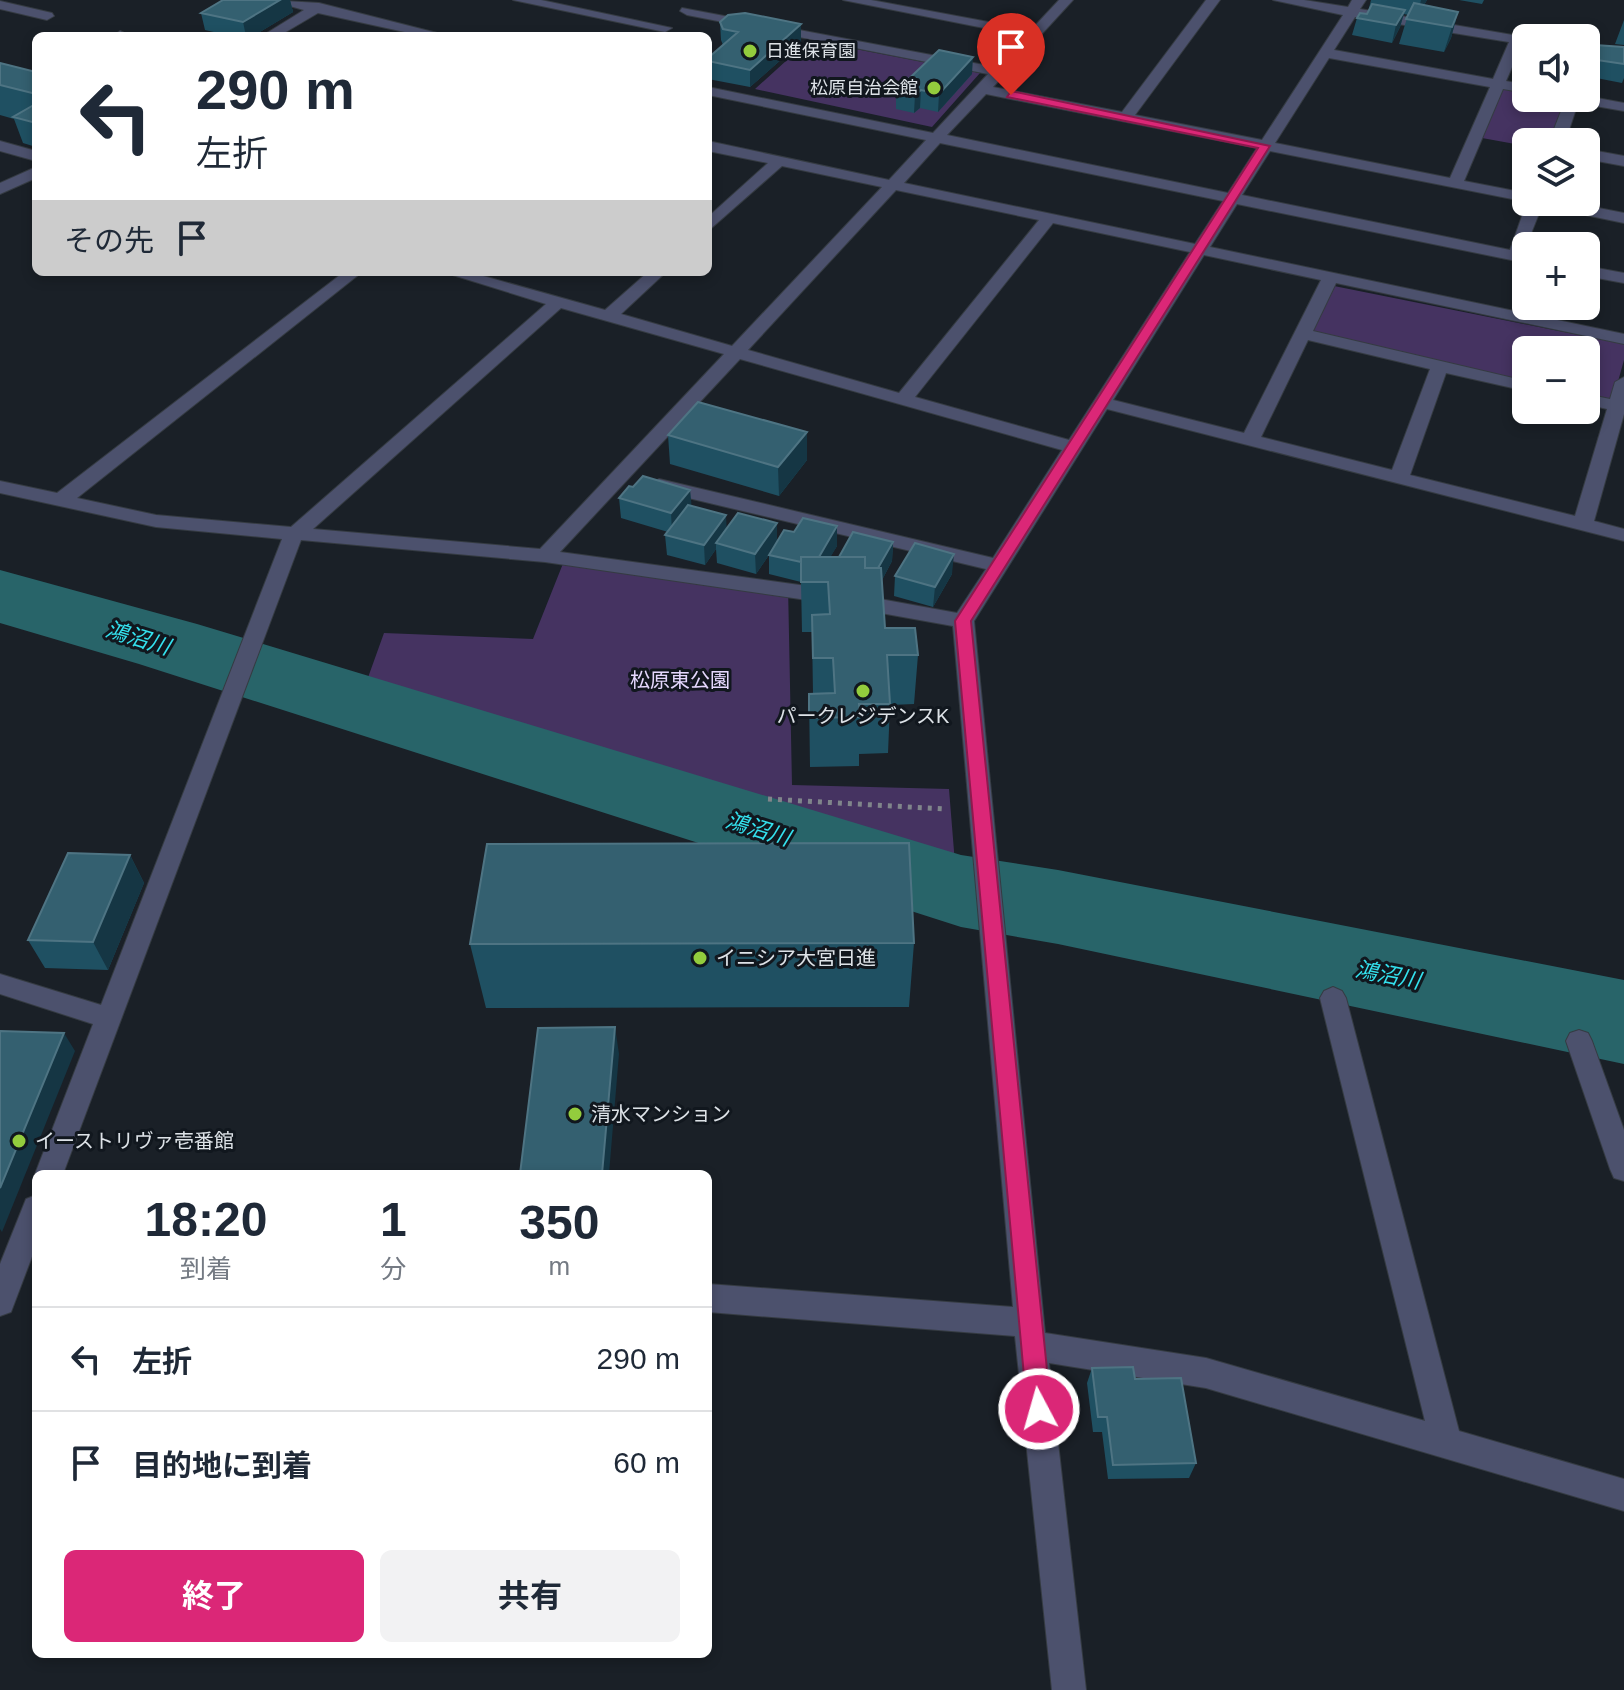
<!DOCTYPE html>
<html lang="ja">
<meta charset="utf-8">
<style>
:root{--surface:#fff;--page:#f2f2f3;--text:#1f2937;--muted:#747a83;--line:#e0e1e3;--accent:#db2777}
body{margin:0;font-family:Helvetica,"Noto Sans JP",sans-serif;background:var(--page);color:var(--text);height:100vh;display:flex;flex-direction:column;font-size:30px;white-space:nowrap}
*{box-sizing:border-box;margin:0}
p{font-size:26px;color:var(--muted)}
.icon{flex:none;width:44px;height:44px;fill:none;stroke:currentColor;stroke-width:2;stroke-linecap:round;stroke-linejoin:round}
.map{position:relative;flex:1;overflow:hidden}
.drawer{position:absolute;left:32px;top:1170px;width:680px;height:488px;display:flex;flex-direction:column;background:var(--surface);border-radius:12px;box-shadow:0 4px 12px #0003}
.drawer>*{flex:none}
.hud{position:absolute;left:32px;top:32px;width:680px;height:244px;border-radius:12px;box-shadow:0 4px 12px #0003;background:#fff;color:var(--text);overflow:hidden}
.buttons{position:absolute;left:1512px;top:24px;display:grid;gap:16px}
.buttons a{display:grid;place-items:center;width:88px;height:88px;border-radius:12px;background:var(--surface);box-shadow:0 4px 12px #0003;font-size:40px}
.pin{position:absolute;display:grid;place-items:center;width:68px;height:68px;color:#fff;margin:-82px -34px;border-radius:50% 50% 50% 0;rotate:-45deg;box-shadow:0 0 8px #0007}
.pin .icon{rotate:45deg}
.me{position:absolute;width:88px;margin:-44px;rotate:354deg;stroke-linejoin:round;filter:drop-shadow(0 0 6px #0008)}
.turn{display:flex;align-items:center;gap:28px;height:168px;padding:0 32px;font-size:36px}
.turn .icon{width:104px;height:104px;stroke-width:2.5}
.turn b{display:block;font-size:56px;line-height:68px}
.then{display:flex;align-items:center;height:76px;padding:0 32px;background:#0003;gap:16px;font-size:30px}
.eta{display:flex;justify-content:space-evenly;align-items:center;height:136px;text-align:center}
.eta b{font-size:48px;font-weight:700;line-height:56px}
.button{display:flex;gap:16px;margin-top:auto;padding:16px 32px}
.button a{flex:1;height:92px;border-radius:12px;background:var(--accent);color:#fff;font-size:32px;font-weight:700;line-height:92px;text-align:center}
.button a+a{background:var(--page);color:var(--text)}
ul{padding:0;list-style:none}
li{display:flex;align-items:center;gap:24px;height:104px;padding:0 32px;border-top:2px solid var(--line)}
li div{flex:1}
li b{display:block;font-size:30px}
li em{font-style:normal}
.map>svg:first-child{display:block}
.green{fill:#453361}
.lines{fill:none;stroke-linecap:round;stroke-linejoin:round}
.river{fill:#286469;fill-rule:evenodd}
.minor-casing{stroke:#353b42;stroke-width:2}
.path{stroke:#80858b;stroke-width:5;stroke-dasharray:4 6;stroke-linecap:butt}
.minor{fill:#4c516d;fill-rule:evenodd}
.wall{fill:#1f5062}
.shaded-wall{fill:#153644}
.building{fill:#346070;stroke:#4e7483;stroke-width:2}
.route{fill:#db2777;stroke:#8e194d;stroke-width:2}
.poi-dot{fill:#93cc3d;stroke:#11171e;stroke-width:3}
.labels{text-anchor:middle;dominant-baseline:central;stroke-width:6;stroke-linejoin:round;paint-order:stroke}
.far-poi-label{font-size:18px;fill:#dde2e7;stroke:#11171e;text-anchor:start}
.park-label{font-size:20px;fill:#e5d8fe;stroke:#11171e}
.poi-label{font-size:20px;fill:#dde2e7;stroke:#11171e;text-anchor:start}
.water-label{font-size:22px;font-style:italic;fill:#34e1ee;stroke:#11171e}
</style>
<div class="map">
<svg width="1624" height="1690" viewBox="0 0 1624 1690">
<rect width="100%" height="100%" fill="#1a2027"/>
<path class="green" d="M809 40 980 73 932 127 755 89Z
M1503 88 1526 92V98L1565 99 1552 142H1526V146L1482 138Z
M1334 286 1624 344V360L1612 403 1586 397V350H1526V383L1310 333Z
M566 556 788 585 792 785 949 789 956 876 361 697 384 633 533 639Z"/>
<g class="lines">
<path class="river" d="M0 570 197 624 961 855 1058 870 1624 980V1064L1058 944 961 927 139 664 0 623Z"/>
<defs>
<path id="minor" d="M268 0 319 3 449 36H423L318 13 279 36H262L304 10Z
M513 0H541L672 28 665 32Z
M843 0H871L1031 30 1059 0H1073L993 87 1122 112 1206 0H1220L1135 115 1262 140 1343 15 1273 0H1304L1348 7 1352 0H1366L1360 9 1530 38H1526V45L1522 44 1506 81 1526 85V93L1503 89 1464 181 1526 193V202H1568L1624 213V223L1542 206 1526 246V263L1237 204 1210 247 1624 334V344L1336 283 1313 331 1526 381V391L1446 373 1410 475 1575 516 1607 409 1586 404V394L1610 399 1615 382 1624 377V414L1594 521 1624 529V541L1107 409 974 621 1045 1333 1206 1358 1425 1421 1320 998 1324 991 1333 987 1342 991 1346 998 1459 1431 1624 1479V1511L1206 1388 1049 1363 1086 1690H1052L1015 1336 708 1312V1284L1013 1307 953 626 814 601 545 562 301 540 63 1174H35L93 1024 0 994V974L101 1005 282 539 156 527 0 493V481L57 493 344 272H362L77 498 156 515 291 527 546 304 443 272H469L605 310 648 272H666L621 314 732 346 882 187 782 166 708 231V217L768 163 708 151V141L889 180 926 140 708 95V87L933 133 988 74 687 15 680 11 682 8 995 67 1024 36ZM1355 17 1509 42 1493 79 1334 50ZM1329 58 1490 87 1450 178 1275 143ZM986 94 1257 148 1228 193 947 135ZM940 143 1223 201 1195 244 904 183ZM1270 151 1527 202 1510 250 1242 195ZM896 190 1039 220 899 393 748 350ZM1053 223 1190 252 1069 440 915 397ZM1204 255 1321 280 1244 433 1113 400ZM561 308 724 354 540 549 313 529ZM1308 340 1430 369 1392 470 1261 437ZM740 359 1062 450 993 558 659 479 649 485 659 491 986 569 957 613 814 587 560 552Z
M0 1 52 13 54 16 47 20 0 9Z
M120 31 130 36H114Z
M1586 47 1624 53V61L1586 55Z
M1586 96 1624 103V111L1578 103 1565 142H1549L1566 98Z
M0 141 36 151V161L0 151Z
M1586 149 1624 156V166L1586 159Z
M36 167V178L0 194V183Z
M1586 266 1624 273V283L1586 276Z
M1579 1030 1588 1033 1592 1041 1624 1130V1181L1614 1178 1610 1169 1566 1041 1570 1033Z
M36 1195V1246L11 1312 0 1316V1264L26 1199Z"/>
</defs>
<use href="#minor" class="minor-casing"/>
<path class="path" d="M768 799 945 809"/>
<use href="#minor" class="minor"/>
</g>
<path class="wall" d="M223 0H290L293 12 253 36H231L205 30 201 13Z
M1371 0H1427L1424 5 1458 12 1451 38 1444 52 1399 44 1408 15 1404 14 1400 27 1392 43 1352 35 1357 18 1367 14 1370 8H1369Z
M1459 0H1484L1482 4Z
M1624 20V45L1615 44Z
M720 22 801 24V42L750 87 708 79V58L723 45 721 40Z
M1595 45 1624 47V78L1622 83 1586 76V71Z
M0 63 36 72V147L23 143 14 119 0 115Z
M972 74 938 112 920 108 914 113 896 109V91Z
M668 435 807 460 779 496 670 464Z
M633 487 690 490 691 506 726 529 777 541 837 546 830 557H839L893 542 892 561 882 580 885 628 918 655 914 704 890 705 888 753 859 754V766L810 767 809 694H813L812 632H802L801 582 769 574V555L756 574 717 563 716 549 705 565 667 555 665 535 668 532 621 518 619 498Z
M952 574 933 607 894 596 895 576Z
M130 855 144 883 108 970 45 968 28 940Z
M914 943 909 1007 486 1008 470 944Z
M1092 1368 1135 1379 1196 1463 1189 1478 1108 1479 1102 1432H1093L1087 1383Z"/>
<path class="shaded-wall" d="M280 0H290L293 12 253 36H246L243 22Z
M1421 0H1427L1417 17Z
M1405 10 1400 27 1392 43 1396 25Z
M1458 12 1451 38 1444 52 1452 27Z
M801 24V42L750 87V70Z
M973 57 972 74 938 112 939 94Z
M921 90 920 108 914 113 915 95Z
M807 432V460L779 496 778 467Z
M690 490 692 510 672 533 671 513Z
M726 515 727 535 716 543V549L705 565 704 545Z
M777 523V543L756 574 755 554Z
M837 526V546L816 582 814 566Z
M893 542 892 561 874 595 875 575Z
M954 554 952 574 933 607 935 587Z
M130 855 144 883 108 970 93 942Z
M615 1027 619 1054 609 1174H602Z
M64 1033 75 1051 2 1232 0 1229V1188Z"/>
<path class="building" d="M223 0H280L243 22 201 13Z
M1414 3 1458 12 1452 27 1406 19Z
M1372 4 1405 10 1396 25 1357 18 1360 13 1367 14Z
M745 13 801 24 750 70 708 61V58L738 32 723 29 720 22 728 15Z
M1595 45 1624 47V64L1590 59Z
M939 50 973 57 939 94 921 90 915 95 896 91Z
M0 63 36 72V94L0 85Z
M32 106 36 107V123L13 117Z
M698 402 807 432 778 467 668 435Z
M643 476 690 490 671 513 619 498 629 486 633 487Z
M688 505 726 515 704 545 665 535Z
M738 513 777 523 755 554 716 543Z
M803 518 837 526 819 557H801V562L769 555 784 530 794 532Z
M853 532 893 542 878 568H865V557H839Z
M915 543 954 554 935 587 895 576Z
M801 557H865V568H881L885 628H915L918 655H887L890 704H859L860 717 809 718V694L835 693 833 658H813L812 615 830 614 828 582H801Z
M909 843 914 943 470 944 487 844Z
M68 853 130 855 93 942 28 940Z
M615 1027 602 1174H520L538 1028Z
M0 1031 64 1033 0 1188Z
M1133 1367 1135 1379 1181 1378 1196 1463 1113 1465 1107 1417H1098L1092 1368Z"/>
<path class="route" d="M1011 91 1270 146 971 621 1051 1409 1048 1417 1039 1420 1031 1417 1027 1409 955 621 1258 148 1007 97Z"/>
<g class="poi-dot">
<circle cx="750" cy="51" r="8"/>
<circle cx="934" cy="88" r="8"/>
<circle cx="863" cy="691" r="8"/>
<circle cx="700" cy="958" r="8"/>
<circle cx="575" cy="1114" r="8"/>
<circle cx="19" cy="1141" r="8"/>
</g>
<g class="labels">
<g class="far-poi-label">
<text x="766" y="51">日進保育園</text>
<text x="918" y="88" text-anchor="end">松原自治会館</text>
</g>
<g class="park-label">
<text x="680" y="680">松原東公園</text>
</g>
<g class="poi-label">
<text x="863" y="716" text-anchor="middle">パークレジデンスK</text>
<text x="716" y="958">イニシア大宮日進</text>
<text x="591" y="1114">清水マンション</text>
<text x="35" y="1141">イーストリヴァ壱番館</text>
</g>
<g class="water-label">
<text transform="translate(138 638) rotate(17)">鴻沼川</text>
<text transform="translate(758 829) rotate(17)">鴻沼川</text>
<text transform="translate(1388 975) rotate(11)">鴻沼川</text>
</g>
</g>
</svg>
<div class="buttons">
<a><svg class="icon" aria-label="sound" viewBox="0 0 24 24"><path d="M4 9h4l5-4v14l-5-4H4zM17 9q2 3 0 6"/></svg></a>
<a><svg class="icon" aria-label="layers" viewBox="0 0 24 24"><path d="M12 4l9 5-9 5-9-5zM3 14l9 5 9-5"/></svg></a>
<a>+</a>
<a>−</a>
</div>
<div class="pin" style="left:1011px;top:95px;background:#d93025"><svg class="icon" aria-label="arrive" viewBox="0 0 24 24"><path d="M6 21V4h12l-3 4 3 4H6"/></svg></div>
<svg class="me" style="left:1039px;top:1409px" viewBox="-20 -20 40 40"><circle r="17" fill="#db2777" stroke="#fff" stroke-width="3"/><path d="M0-11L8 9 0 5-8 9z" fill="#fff"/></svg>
<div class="hud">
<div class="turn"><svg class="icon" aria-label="left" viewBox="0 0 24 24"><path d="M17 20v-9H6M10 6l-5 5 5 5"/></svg><div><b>290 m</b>左折</div></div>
<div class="then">その先<svg class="icon" aria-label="arrive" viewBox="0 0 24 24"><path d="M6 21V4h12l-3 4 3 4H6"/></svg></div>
</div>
<section class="drawer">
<div class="eta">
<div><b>18:20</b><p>到着</p></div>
<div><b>1</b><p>分</p></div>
<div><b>350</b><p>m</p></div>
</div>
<ul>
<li><svg class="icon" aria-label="left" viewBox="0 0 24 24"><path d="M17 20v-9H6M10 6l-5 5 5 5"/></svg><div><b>左折</b></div><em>290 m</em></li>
<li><svg class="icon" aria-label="arrive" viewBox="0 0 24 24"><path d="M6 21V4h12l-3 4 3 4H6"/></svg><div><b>目的地に到着</b></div><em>60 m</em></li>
</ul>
<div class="button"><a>終了</a><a>共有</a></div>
</section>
</div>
